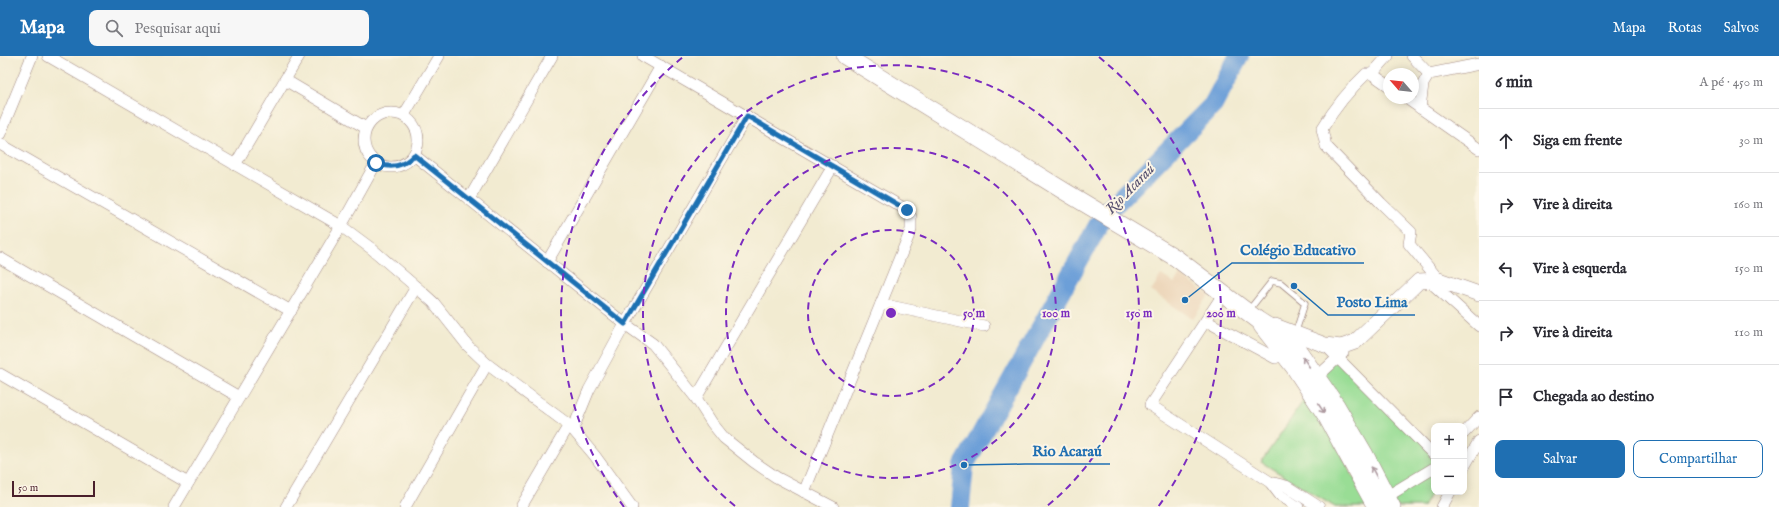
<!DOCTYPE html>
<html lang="pt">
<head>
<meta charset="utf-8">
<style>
	:root { --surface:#fff; --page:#f7f7f7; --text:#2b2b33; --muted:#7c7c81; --line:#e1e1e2; --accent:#1f6fb2 }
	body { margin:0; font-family:"IM FELL English",serif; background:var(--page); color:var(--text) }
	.controls { position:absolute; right:12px; bottom:12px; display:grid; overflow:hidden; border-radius:8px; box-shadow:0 2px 10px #0003 }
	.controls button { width:36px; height:36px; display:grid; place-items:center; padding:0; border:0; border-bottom:1px solid var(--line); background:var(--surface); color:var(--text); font:20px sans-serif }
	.compass { position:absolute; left:1383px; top:12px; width:36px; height:36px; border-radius:50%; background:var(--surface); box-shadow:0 2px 10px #0003; rotate:298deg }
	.scale { position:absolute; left:12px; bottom:10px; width:83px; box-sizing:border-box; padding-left:4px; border:2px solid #4a1f2b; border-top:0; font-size:11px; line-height:14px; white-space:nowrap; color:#4a1f2b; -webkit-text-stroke:3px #fcf5e5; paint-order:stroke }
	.stop { position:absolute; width:12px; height:12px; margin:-9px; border:3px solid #1f6fb2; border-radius:50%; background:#fff }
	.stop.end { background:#1f6fb2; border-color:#fff; box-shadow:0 1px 4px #0008 }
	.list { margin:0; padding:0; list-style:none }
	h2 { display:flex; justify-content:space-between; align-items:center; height:52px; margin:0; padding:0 16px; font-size:17px }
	h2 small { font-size:13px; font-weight:400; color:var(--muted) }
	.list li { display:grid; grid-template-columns:26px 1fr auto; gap:12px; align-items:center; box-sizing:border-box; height:64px; padding:0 16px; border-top:1px solid var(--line) }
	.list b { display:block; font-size:15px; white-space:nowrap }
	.list em { font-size:13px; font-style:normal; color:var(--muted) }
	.actions { display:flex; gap:8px; padding:12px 16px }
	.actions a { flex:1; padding:9px 0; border:1px solid var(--accent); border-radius:8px; text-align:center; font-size:14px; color:var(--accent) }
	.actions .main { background:var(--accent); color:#fff }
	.icon { flex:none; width:22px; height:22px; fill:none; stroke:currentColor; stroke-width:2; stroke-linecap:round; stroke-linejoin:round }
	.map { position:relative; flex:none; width:1479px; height:451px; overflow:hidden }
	header { display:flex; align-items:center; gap:24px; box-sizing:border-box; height:56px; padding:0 20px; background:var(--accent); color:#fff }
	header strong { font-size:19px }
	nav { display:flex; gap:22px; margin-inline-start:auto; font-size:14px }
	.search { width:280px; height:36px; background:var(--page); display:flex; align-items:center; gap:10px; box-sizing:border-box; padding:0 14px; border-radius:8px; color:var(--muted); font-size:15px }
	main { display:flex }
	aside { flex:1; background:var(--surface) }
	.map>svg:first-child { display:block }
	.built { fill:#edd7bb }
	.green { fill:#99dd95; stroke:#727e60 }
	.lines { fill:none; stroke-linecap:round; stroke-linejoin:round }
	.river { stroke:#6c9fd8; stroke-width:20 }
	.lane-casing { stroke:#9e857e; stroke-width:7 }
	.street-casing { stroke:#9e857e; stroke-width:12 }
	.secondary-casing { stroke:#9e857e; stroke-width:16 }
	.primary-casing { stroke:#9e857e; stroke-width:18 }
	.lane { stroke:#fff; stroke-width:5.5 }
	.street { stroke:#fff; stroke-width:11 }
	.secondary { stroke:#fff; stroke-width:15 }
	.primary { stroke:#fff; stroke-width:17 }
	.oneway { stroke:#ae9aa0 }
	.route { stroke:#1f6fb2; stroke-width:5 }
	.ring { fill:none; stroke:#7b2cbf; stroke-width:2; stroke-dasharray:7 5 }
	.labels { text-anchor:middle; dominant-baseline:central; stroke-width:4; stroke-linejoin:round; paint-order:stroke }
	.water-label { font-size:15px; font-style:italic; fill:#585270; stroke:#fcf5e5 }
	.centre { fill:#7b2cbf; stroke:#fcf5e5; stroke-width:2 }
	.ring-label { font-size:12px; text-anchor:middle; font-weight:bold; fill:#7b2cbf; stroke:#fcf5e5; stroke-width:4; stroke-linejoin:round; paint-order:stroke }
	.leader { fill:none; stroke:#1f6fb2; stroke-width:1.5 }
	.callout-dot { fill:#1f6fb2; stroke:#fcf5e5; stroke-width:1.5 }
	.callout-label { font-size:15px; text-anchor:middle; font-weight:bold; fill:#1f6fb2; stroke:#fcf5e5; stroke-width:4; stroke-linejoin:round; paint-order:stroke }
</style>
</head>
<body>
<header>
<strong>Mapa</strong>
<div class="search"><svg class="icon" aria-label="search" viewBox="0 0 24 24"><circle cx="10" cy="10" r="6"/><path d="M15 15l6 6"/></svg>Pesquisar aqui</div>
<nav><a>Mapa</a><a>Rotas</a><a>Salvos</a></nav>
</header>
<main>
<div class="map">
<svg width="1479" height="451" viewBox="0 0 1479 451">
	<rect width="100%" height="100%" fill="#fcf5e5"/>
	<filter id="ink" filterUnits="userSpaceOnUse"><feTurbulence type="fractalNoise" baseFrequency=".025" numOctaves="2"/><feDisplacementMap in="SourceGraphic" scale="8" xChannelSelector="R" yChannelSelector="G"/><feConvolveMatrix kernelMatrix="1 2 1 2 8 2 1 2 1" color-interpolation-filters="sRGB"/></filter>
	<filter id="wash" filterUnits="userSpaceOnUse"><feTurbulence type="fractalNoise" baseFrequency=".012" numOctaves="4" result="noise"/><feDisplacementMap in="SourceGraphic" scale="16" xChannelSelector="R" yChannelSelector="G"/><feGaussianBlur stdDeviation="0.9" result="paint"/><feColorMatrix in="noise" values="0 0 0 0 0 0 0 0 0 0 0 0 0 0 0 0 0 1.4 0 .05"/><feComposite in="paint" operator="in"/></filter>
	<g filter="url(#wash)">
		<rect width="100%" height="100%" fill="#f2ebd1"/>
		<path class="built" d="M1161,219L1174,227L1180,219L1209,239L1193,263L1151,235Z"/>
		<g class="green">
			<path d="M1332,301L1434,392V432L1423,451H1397L1319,312Z"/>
			<path d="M1308,338L1370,451H1335L1261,406Z"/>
		</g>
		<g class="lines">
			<path class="river" d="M960,451L964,409L1104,159L1213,49L1239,0"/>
		</g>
	</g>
	<g filter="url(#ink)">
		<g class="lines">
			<defs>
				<path id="lane" d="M1249,254L1272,225L1281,227L1305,247L1295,278"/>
				<g id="street">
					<path d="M48,0L341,170L372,193L423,237L434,247L468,290L487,308L569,369L595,400L632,451"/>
					<path d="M643,0L907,154L911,161V174L804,436"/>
					<path d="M1412,0L1429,18"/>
					<path d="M1372,18L1388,0"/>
					<path d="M285,24L366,72"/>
					<path d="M1389,30L1372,18H1366C1349,34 1334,53 1322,73L1326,90L1381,147L1411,176L1409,188L1439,224"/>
					<path d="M1406,42L1479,93"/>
					<path d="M1420,52L1423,28L1429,18L1479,8"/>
					<circle cx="391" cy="84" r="27"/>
					<path d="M404,59L439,0"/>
					<path d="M0,78L32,0"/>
					<path d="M0,88L291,255"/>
					<path d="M414,99L625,268L653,288L696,342L712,367L724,382L754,406L776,421L833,451"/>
					<path d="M235,109L299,0"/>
					<path d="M469,143L552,0"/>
					<path d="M0,202L239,341"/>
					<path d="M547,206L661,10"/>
					<path d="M1428,224L1479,270"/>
					<path d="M1224,237L1150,349L1270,426L1286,430L1319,451"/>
					<path d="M881,248L984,270"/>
					<path d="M1206,265L1275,302L1283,298"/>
					<path d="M1325,289L1434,399"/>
					<path d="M0,318L188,427"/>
					<path d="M1317,321L1343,297"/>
					<path d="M696,342L833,110"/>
					<path d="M573,373L589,334L625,268L747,60"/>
					<path d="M1464,377L1479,361"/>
					<path d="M1464,411L1479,385"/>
					<path d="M1270,426L1280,439L1298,451"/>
					<path d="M1381,444L1434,412"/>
					<path d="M174,451L341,170L376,107"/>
					<path d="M286,451L416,231"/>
					<path d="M405,451L487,308"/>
					<path d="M521,451L569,369"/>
					<path d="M1442,451L1450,436"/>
				</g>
				<path id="secondary" d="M1275,270L1325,289L1341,291L1355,286L1419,225L1439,224L1479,238"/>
				<g id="primary">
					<path d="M845,0L1064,135L1176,202L1258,264L1285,281L1298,294L1336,349L1364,397L1392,451"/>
					<path d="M1262,270L1294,311L1325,358L1376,451"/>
				</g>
			</defs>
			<use href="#lane" class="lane-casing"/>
			<use href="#street" class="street-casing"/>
			<use href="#secondary" class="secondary-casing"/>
			<use href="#primary" class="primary-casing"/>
			<use href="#lane" class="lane"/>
			<use href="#street" class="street"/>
			<use href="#secondary" class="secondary"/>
			<use href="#primary" class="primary"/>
		</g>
		<defs><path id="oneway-shaft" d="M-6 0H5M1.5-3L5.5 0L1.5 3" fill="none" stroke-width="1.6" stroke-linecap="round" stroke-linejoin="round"/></defs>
		<g class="oneway">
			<use href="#oneway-shaft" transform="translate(1306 306) rotate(-124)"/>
			<use href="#oneway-shaft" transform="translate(1321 352) rotate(56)"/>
			<use href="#oneway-shaft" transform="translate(1374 416) rotate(-118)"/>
		</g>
	</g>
	<g class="lines" filter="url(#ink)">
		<path class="route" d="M376,107C391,113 403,111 414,99L625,268L747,60L907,154"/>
	</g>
	<g class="ring">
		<circle cx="891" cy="257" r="83"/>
		<circle cx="891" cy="257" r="165"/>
		<path d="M735 450A248 248 0 1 1 1047 450"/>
		<path d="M624 451A330 330 0 0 1 683 1M1099 1A330 330 0 0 1 1158 451"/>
	</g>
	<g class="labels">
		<g class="water-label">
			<text transform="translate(1130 133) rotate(-46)">Rio Acaraú</text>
		</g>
	</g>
	<circle cx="891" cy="257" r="6" class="centre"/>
	<g class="ring-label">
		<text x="974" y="261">50 m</text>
		<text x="1056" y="261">100 m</text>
		<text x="1139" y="261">150 m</text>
		<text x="1221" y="261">200 m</text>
	</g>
	<path class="leader" d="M1185 244L1232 207H1364M1294 230L1328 259H1415M964 409L1025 408H1110"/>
	<g class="callout-dot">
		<circle cx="1185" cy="244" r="4"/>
		<circle cx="1294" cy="230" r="4"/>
		<circle cx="964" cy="409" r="4"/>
	</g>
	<g class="callout-label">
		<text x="1298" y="199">Colégio Educativo</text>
		<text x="1372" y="251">Posto Lima</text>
		<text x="1067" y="400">Rio Acaraú</text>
	</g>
</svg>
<div class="controls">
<button>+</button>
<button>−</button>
</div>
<svg class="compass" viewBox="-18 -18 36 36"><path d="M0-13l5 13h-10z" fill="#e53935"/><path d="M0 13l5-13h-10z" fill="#7c7c81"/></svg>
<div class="scale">50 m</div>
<div class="stop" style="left:376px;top:107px"></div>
<div class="stop end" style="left:907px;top:154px"></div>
</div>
<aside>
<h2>6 min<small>A pé · 450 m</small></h2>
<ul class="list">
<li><svg class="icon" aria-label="ahead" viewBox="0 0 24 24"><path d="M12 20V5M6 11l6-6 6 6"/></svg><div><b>Siga em frente</b></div><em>30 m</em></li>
<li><svg class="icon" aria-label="right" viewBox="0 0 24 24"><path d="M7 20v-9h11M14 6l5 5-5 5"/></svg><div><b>Vire à direita</b></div><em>160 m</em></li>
<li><svg class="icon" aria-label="left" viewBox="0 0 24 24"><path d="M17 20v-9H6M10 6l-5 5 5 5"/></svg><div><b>Vire à esquerda</b></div><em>150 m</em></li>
<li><svg class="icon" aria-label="right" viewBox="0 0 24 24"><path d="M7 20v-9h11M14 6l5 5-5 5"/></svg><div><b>Vire à direita</b></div><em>110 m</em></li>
<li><svg class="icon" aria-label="arrive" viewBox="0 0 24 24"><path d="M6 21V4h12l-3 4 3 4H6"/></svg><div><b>Chegada ao destino</b></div></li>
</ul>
<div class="actions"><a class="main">Salvar</a><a>Compartilhar</a></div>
</aside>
</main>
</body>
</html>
